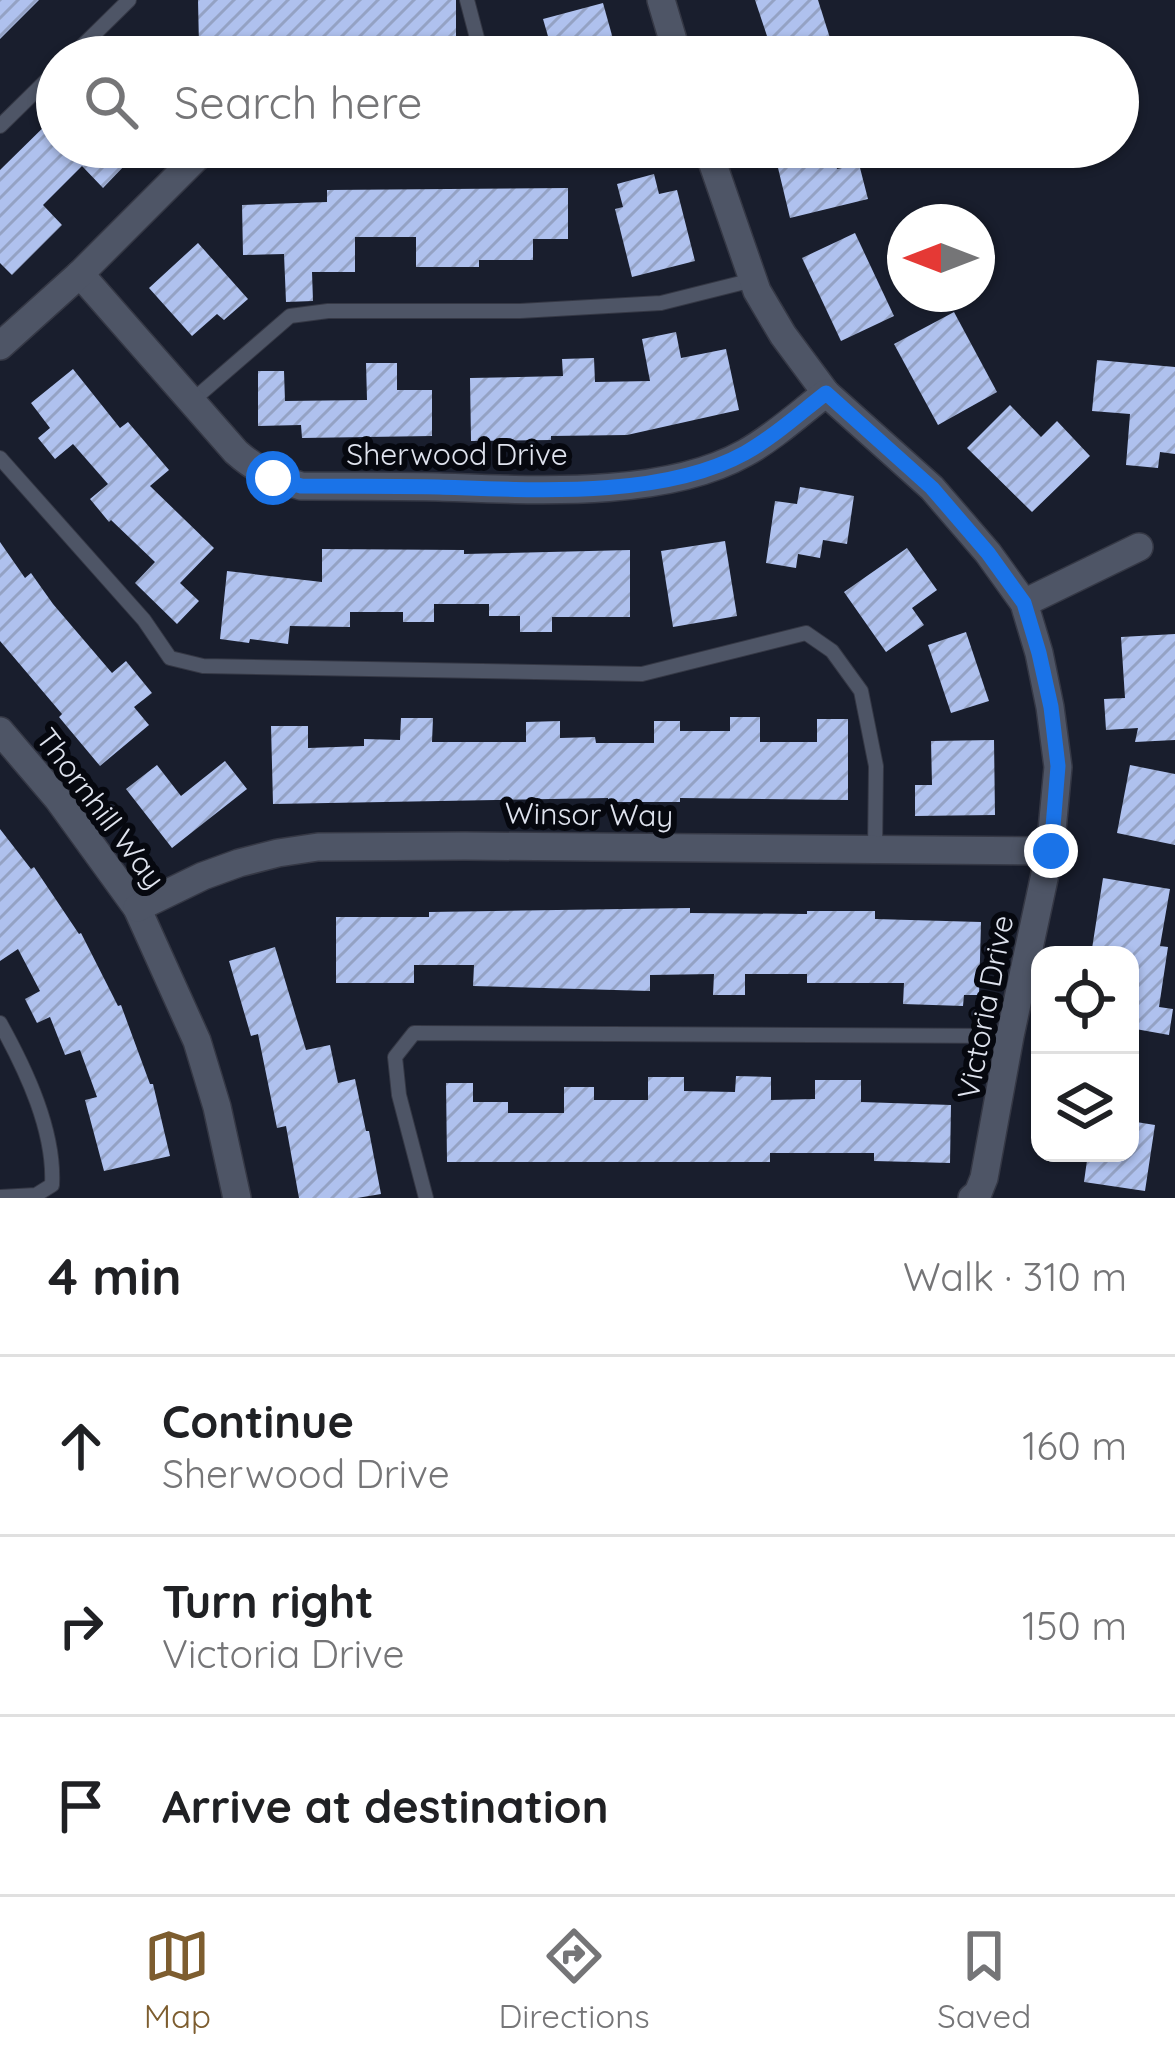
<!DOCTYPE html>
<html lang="en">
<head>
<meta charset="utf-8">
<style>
	:root { --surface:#fff; --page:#f2f2f2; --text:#202124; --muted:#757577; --line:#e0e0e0; --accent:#7d5d2f }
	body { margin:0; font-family:Quicksand,sans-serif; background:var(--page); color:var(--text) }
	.controls { position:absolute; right:36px; bottom:36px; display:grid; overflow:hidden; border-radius:24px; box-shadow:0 3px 9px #0004 }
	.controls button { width:108px; height:108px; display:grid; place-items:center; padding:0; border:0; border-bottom:3px solid var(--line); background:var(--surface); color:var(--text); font:60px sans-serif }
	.compass { position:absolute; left:887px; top:204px; width:108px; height:108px; border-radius:50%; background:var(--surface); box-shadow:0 3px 9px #0004; rotate:270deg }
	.stop { position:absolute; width:36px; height:36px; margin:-27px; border:9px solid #1a73e8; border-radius:50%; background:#fff }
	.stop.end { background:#1a73e8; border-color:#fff; box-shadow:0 3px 12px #0008 }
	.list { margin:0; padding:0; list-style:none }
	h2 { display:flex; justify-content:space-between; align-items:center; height:156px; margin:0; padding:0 48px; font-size:51px }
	h2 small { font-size:39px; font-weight:400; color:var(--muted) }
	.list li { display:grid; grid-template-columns:78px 1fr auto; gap:36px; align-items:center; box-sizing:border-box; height:180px; padding:0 48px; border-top:3px solid var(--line) }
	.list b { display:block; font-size:45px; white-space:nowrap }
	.list p { margin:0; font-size:39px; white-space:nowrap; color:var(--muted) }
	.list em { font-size:39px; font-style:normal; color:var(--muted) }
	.icon { flex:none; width:66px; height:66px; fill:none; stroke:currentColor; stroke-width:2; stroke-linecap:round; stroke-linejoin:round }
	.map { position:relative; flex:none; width:1175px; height:1198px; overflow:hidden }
	.search { position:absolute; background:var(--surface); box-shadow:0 3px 9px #0004; left:36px; right:36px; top:36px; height:132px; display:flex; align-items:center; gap:30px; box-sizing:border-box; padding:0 42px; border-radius:66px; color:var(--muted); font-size:45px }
	.sheet { height:696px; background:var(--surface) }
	nav { display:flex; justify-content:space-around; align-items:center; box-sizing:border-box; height:168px; border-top:3px solid var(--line); background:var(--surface); font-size:33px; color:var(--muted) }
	nav a { display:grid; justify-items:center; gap:6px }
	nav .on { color:var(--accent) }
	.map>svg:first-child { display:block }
	.building { fill:url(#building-hatch) }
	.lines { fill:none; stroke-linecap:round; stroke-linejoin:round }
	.service-casing { stroke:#353845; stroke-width:16 }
	.minor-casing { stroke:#353845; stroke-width:30 }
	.service { stroke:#4e5566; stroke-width:14 }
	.minor { stroke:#4e5566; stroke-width:27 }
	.route { stroke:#1a73e8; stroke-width:15 }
	.labels { text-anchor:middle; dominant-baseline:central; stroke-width:12; stroke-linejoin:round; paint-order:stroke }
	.street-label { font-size:30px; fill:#dfe3ee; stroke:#06080f }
</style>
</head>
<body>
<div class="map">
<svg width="1175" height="1198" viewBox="0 0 1175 1198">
	<defs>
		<pattern id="building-hatch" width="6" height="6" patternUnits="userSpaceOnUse" patternTransform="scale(3)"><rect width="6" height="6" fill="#afc1ee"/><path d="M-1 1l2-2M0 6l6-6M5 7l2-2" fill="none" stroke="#94a2c4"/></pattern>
	</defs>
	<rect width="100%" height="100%" fill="#191e2d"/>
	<g class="building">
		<path d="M0,0H39L0,39Z"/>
		<path d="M198,0H456V57L286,54V44L199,46Z"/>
		<path d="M755,0H818L836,57H774Z"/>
		<path d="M603,3L618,57H554L543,19Z"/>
		<path d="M57,114V147H109L126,164L103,188L82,166L43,205L62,225L12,275L0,263V170Z"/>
		<path d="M773,147H832L837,169L859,164L868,199L790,218Z"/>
		<path d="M654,174L659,194L677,190L695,261L632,277L615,209L623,207L617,184Z"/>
		<path d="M568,188V239H533V260H479V267H416V237H355V272H312L313,301L286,302L284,254L243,255L242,205L327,202V190Z"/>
		<path d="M855,233L894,316L841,341L802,258Z"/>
		<path d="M198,243L248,299L224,320L217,314L192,336L149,288Z"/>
		<path d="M954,312L997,392L938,425L894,344Z"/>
		<path d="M676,332L681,358L726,349L739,410L627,435L551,436V440L471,441L470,378L563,376L562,359L594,358L595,382L650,381L642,339Z"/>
		<path d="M1097,360L1175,367V454L1160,452L1158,468L1126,465L1130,414L1092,411Z"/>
		<path d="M366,363H397V390H432V436L302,438L301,425L258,426V371H284L285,401L367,400Z"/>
		<path d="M73,369L120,428L128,422L169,470L150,486L214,548L180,583L199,601L177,624L135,583L155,562L111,520L109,522L90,499L108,484L73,444L55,459L38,438L50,428L31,403Z"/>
		<path d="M1010,405L1041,437L1057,421L1090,456L1032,512L967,448Z"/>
		<path d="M800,487L854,496L847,544L823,540L820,558L798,554L796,568L766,563L775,501L797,504Z"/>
		<path d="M725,541L737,616L673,627L661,551Z"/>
		<path d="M0,542L25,578L31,573L53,604L112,673L126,661L152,693L134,707L149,725L100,766L59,717L62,714L0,641Z"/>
		<path d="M907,548L937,590L912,608L924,625L886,652L844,592Z"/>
		<path d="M322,549L464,550V554L630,550V617H552V632H520V616H489V604H434V622H403V612H350V627L290,626L288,644L250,639L249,643L220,639L227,571L322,582Z"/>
		<path d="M966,632L989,701L951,713L928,645Z"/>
		<path d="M1175,634V740L1135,742L1138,728L1106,730L1104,699L1125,698L1121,637Z"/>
		<path d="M730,717H760V742H817V719H848V800L680,798V802H608V798L273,804L271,726H308V748L364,746V739L400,740L401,718H433L432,742H526V722L560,721V738L595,737L596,743H654V721H680V731H730Z"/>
		<path d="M994,740L995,815L915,816V785H932L931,741Z"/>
		<path d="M225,761L247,789L172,848L126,789L157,765L181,796Z"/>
		<path d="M1130,765L1175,774V845L1117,833Z"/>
		<path d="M0,829L31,869L34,867L79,934L81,933L118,1006L121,1005L150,1084H153L170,1156L104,1171L85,1100L97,1097L80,1050L65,1055L50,1017L37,1023L25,999L40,991L18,949L0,961Z"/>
		<path d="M1103,878L1170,889L1160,946L1168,947L1159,1007L1173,1009L1169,1035L1130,1028V955H1091Z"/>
		<path d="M690,908V913L807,914V911H875V919L981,922L979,995H964L963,1006L903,1004L904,983H807V974H745V995H713L714,974L650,975V991L473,986L474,965H414V983H336V917H429V912Z"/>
		<path d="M275,947L306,1050L330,1045L338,1083L355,1079L366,1131H369L381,1194L357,1198H299L286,1126L277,1128L258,1034L251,1036L229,961Z"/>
		<path d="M736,1076L771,1077V1100L815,1099V1080H861V1102L951,1105L950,1163L874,1161V1153H770V1162H447L446,1083H473V1102H508V1113H564V1087H594V1100H648V1077H684V1091L735,1092Z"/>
		<path d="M1130,1121L1155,1125L1145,1191L1084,1182L1088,1153H1130Z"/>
	</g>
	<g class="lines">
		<defs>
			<g id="service">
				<path d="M467,0L482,57"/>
				<path d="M71,57L129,0"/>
				<path d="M0,126L57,70"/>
				<path d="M193,400L290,316L328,311H520L661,303L753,280"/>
				<path d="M0,458L144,620L170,658L203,666L642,674L806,633L832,651L861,691L876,766L875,851"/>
				<path d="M0,1023C26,1070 55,1131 52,1185L36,1195L0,1197"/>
				<path d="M426,1198L399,1095L395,1057L414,1033L1010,1036"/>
			</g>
			<g id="minor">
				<path d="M661,0L678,57"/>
				<path d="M707,147L757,291L783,335L826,393L932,488L988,553L1024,603L1039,653L1050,707L1058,767L1050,851L1010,1036L984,1178L978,1193L972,1198"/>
				<path d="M80,274L236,452C256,470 275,478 301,486C347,486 393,486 439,487C531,490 663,499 745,453C774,437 800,413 826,393"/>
				<path d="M0,346L80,274L197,157L212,147"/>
				<path d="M1024,603L1139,547"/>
				<path d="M0,731L58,799L137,908L197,1041L217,1107L237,1198"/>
				<path d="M137,908L203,876L239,863L278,853L318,847L465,846L1050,851"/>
			</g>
		</defs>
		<use href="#service" class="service-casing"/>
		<use href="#minor" class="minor-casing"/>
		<use href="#service" class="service"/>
		<use href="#minor" class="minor"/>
	</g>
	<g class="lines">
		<path class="route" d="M273,478L301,486C347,486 393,486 439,487C531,490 662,499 745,453C774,437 800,413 826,393L932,488L988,553L1024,603L1039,653L1051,707L1058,766L1051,851"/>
	</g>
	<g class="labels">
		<g class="street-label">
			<text x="457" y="454">Sherwood Drive</text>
			<text transform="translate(101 808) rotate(53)">Thornhill Way</text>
			<text transform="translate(589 814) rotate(1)">Winsor Way</text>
			<text transform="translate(985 1007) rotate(-79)">Victoria Drive</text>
		</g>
	</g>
</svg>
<div class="controls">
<button><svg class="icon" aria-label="locate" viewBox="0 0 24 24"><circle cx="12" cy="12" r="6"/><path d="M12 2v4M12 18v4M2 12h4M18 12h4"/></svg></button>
<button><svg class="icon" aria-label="layers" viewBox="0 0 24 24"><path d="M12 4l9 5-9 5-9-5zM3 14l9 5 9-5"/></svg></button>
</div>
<svg class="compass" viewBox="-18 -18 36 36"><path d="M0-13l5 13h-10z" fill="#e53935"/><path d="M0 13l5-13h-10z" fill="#757577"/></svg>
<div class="stop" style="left:273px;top:478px"></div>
<div class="stop end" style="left:1051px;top:851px"></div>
<div class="search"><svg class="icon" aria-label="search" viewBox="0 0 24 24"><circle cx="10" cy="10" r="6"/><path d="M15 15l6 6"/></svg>Search here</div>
</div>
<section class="sheet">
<h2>4 min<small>Walk · 310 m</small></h2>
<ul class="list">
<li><svg class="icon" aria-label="ahead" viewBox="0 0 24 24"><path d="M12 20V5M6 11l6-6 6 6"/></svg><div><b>Continue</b><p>Sherwood Drive</p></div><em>160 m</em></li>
<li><svg class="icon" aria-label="right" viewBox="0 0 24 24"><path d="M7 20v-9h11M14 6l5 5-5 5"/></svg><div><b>Turn right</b><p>Victoria Drive</p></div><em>150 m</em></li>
<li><svg class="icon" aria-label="arrive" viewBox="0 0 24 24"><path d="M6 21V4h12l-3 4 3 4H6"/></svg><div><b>Arrive at destination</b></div></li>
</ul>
</section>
<nav>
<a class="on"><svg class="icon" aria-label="map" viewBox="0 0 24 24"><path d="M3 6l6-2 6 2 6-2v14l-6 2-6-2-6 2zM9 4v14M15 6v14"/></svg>Map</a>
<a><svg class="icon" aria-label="directions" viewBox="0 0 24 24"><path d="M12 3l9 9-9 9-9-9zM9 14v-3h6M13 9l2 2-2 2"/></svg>Directions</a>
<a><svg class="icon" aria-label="saved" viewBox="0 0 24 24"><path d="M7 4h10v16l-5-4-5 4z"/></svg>Saved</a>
</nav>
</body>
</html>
